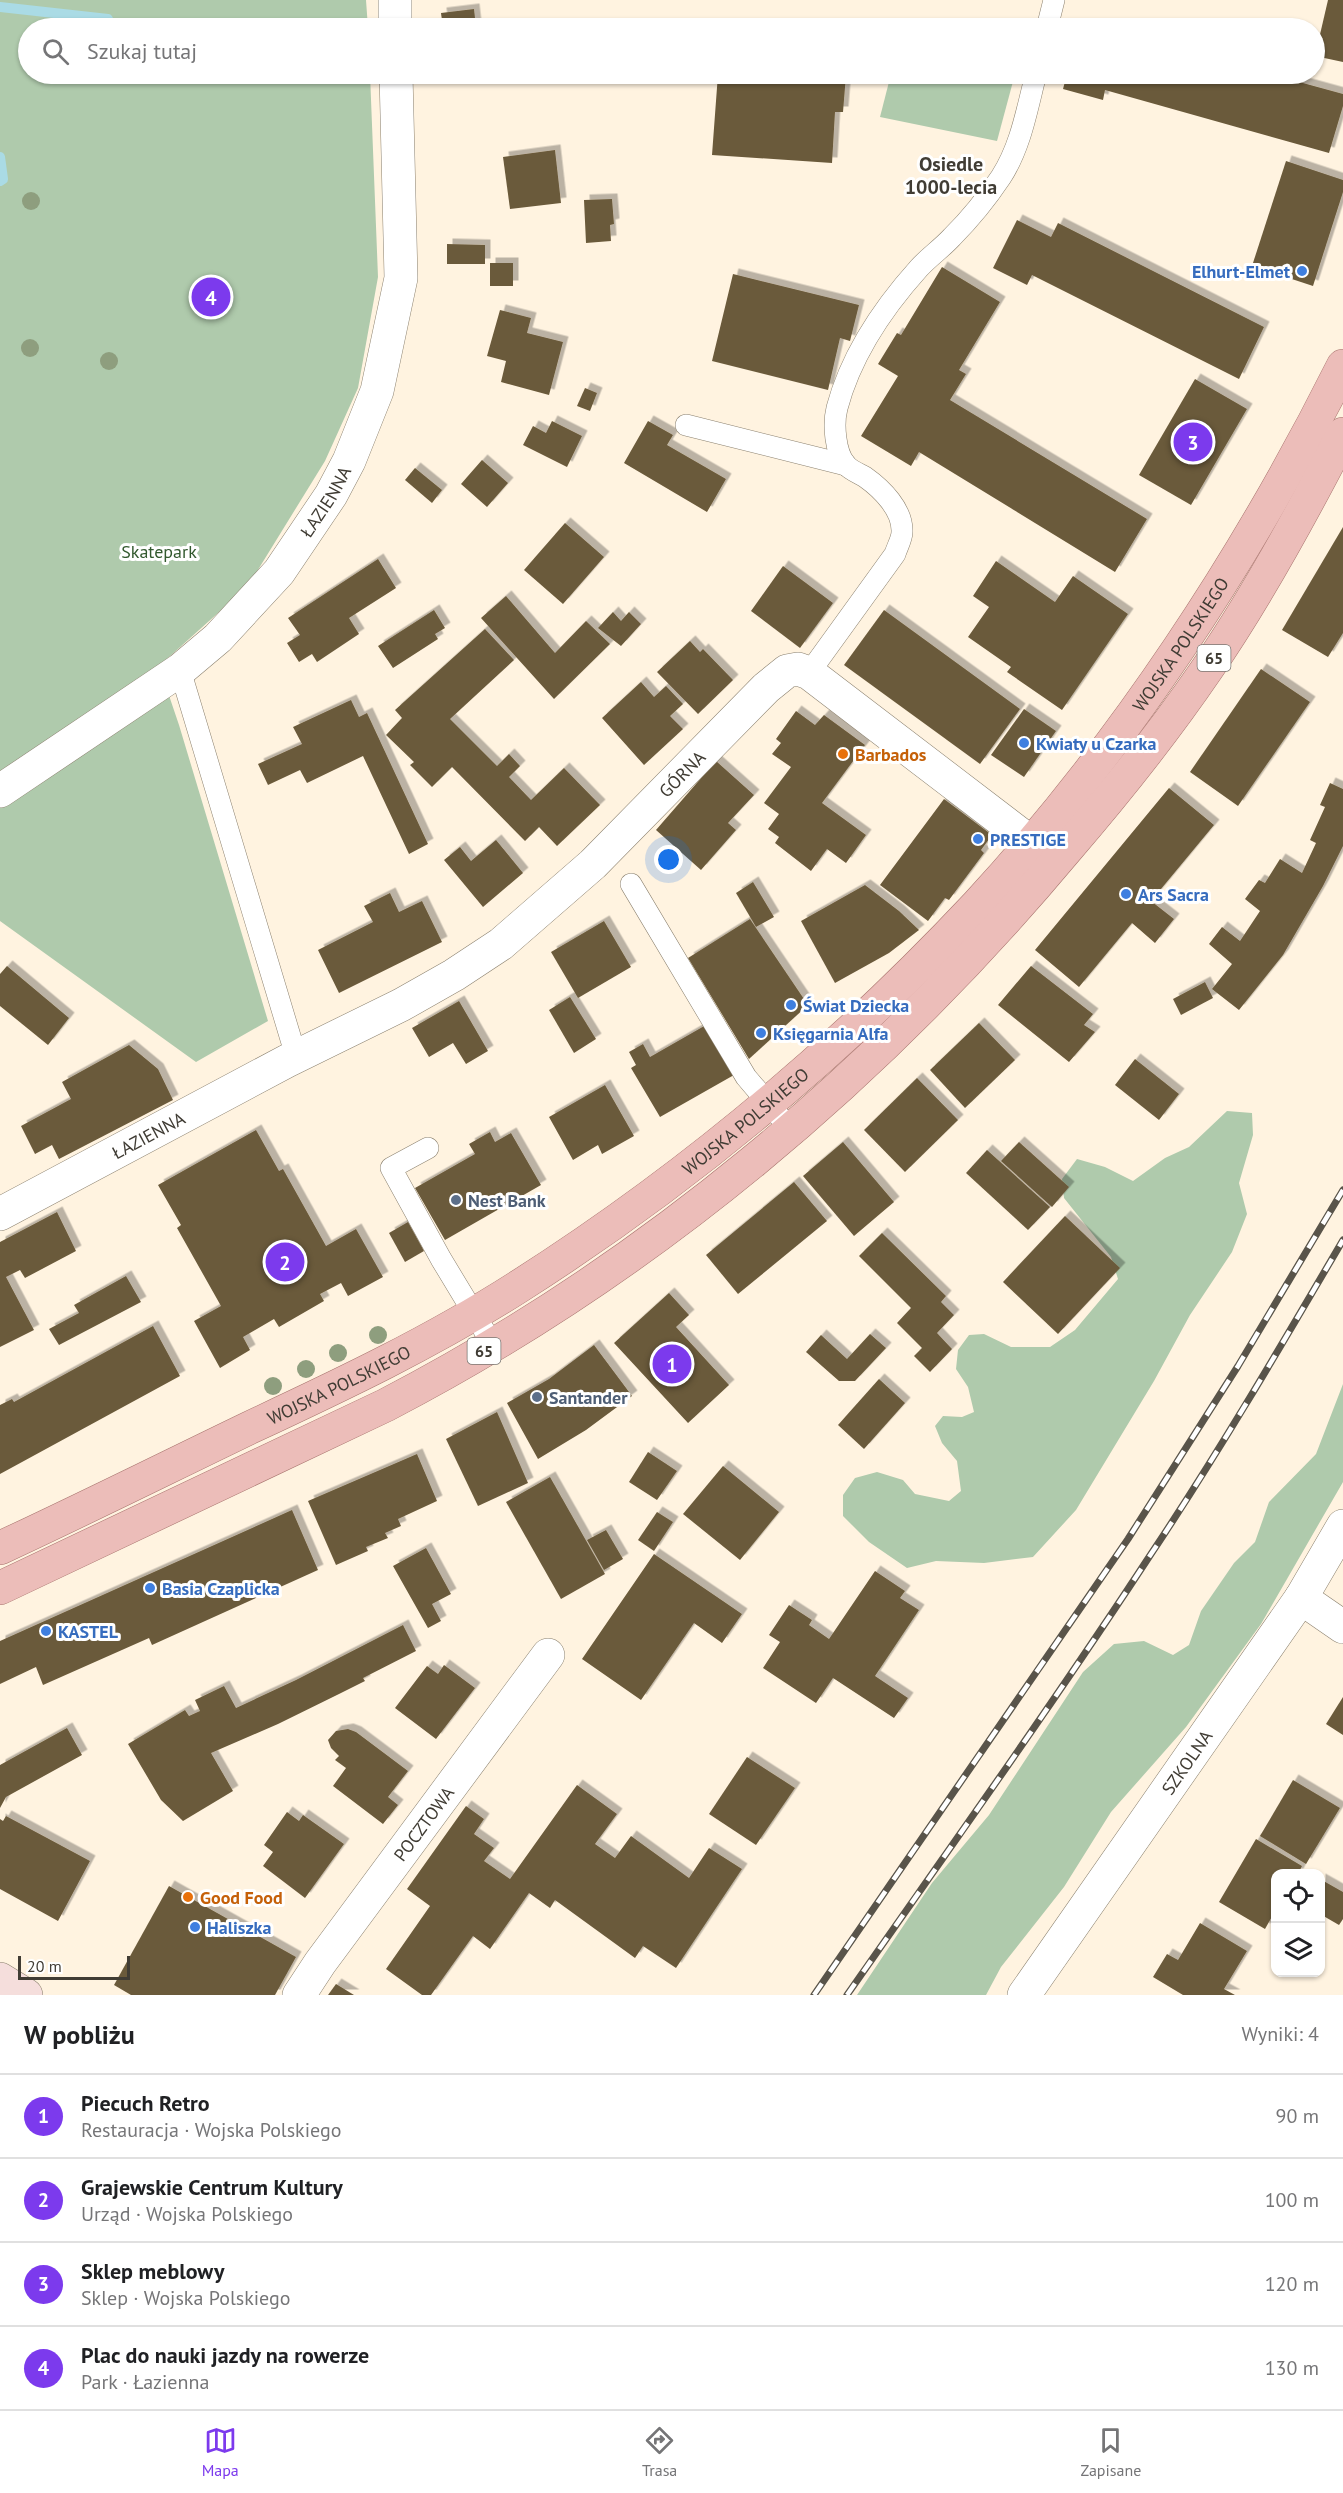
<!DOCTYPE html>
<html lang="pl">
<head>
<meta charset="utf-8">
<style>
	:root { --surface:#fff; --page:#f2f2f2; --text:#202124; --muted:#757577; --line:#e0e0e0; --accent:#7c3aed }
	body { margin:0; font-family:"PT Sans",sans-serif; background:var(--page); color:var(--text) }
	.controls { position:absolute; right:18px; bottom:18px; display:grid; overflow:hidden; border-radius:12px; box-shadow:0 2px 4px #0004 }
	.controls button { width:54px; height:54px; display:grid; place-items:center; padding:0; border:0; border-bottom:2px solid var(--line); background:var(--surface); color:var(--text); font:30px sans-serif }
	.scale { position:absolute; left:18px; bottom:15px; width:112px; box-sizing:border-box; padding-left:6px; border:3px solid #403c34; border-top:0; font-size:16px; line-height:21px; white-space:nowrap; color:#403c34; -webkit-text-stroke:4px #fff; paint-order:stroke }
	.you { position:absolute; left:669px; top:860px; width:21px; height:21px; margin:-15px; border:4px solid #fff; border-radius:50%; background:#1a73e8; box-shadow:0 0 0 9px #1a73e833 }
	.badge { display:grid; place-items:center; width:39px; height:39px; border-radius:50%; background:var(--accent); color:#fff; font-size:20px; font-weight:700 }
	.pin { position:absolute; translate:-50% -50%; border:3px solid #fff; box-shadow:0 2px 6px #0006 }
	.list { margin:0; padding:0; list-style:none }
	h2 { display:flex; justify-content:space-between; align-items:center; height:78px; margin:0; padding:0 24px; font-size:26px }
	h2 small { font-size:20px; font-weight:400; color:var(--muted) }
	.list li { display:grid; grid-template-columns:39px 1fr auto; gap:18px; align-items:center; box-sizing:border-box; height:84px; padding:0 24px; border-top:2px solid var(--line) }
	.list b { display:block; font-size:22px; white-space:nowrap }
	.list p { margin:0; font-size:20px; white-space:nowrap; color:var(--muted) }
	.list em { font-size:20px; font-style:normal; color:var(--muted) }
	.icon { flex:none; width:33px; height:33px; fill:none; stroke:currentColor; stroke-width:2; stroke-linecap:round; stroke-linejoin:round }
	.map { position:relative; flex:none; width:1343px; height:1995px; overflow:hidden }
	.search { position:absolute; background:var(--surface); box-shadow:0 2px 4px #0004; left:18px; right:18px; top:18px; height:66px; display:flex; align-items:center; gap:15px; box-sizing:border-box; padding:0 21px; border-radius:33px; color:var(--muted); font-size:22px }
	.sheet { height:414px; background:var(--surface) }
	nav { display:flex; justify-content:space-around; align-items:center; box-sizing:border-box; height:84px; border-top:2px solid var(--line); background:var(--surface); font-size:16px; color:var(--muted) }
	nav a { display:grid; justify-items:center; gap:3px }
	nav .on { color:var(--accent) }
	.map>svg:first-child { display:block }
	.green { fill:#afcaac }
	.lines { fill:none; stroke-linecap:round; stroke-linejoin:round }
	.stream { stroke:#aadbe5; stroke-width:10 }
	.building { fill:#6b5a3a; filter:url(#shadow) }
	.service-casing { stroke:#8b816f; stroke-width:22 }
	.minor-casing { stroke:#8b816f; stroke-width:34 }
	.secondary-casing { stroke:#8b816f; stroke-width:34 }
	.primary-casing { stroke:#a7736d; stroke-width:34 }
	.service { stroke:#fff; stroke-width:21 }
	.minor { stroke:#fff; stroke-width:33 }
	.secondary { stroke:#f5dedc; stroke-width:33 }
	.primary { stroke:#ecbdb9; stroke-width:33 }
	.rail-casing { stroke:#59544a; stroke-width:7 }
	.rail { stroke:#fff; stroke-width:4.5; stroke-dasharray:14; stroke-linecap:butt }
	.tree { fill:#8e9e7e }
	.shop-dot { fill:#3f7fe0; stroke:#fff; stroke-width:2 }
	.food-dot { fill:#e8710a; stroke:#fff; stroke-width:2 }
	.service-dot { fill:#5c6f8a; stroke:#fff; stroke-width:2 }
	.labels { text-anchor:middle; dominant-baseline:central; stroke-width:6; stroke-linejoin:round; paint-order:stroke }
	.shield { fill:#fff; stroke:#797671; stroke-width:1.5 }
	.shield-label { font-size:16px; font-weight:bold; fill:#403c34 }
	.shop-label { font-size:18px; font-weight:bold; fill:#366cbe; stroke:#fff; text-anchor:start }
	.street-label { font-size:18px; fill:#403c34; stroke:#fff }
	.park-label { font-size:18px; fill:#32592e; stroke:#fff }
	.food-label { font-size:18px; font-weight:bold; fill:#c56008; stroke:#fff; text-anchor:start }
	.service-label { font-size:18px; font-weight:bold; fill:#4e5e75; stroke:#fff; text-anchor:start }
	.neighbourhood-label { font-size:20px; font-weight:bold; fill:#403c34; stroke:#fff }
</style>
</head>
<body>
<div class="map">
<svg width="1343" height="1995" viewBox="0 0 1343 1995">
	<defs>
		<filter id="shadow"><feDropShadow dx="5.5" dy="-5.5" stdDeviation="0" flood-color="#0004"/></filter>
	</defs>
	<rect width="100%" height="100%" fill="#fff3e0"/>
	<g class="green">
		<path d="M0,0H366L368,28H28V74H370L378,277L358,388L325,461L248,586L159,666L179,725L268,1021L196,1062L0,921Z"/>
		<path d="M891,74H1015L997,141L880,117Z"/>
		<path d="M1227,1111L1252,1113L1253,1135L1239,1183L1247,1214L1232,1252L1190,1315L1154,1381L1076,1510L1033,1557L984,1563L936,1561L907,1568L869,1542L843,1516V1495L855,1478L877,1472L903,1480L915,1494L949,1501L961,1491L957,1461L942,1443L935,1426L943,1416L962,1417L974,1412L968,1387L956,1369L958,1350L969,1335L984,1334L1011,1347H1050L1075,1330L1118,1279L1111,1257L1064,1198L1062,1179L1077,1159L1105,1167L1133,1181L1165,1158L1189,1147Z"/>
		<path d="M1343,1384V1482L1261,1624L1186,1727L1111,1812L1064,1887L1001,1967L986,1995H857L932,1883L989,1815L1083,1672L1114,1644L1144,1641L1173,1655L1189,1645L1201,1611L1234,1563L1255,1542L1269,1502L1316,1454Z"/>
	</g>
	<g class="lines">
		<g class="stream">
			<path d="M0,7L108,19"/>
			<path d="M0,157L3,179L0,181"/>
		</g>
	</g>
	<g class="building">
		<path d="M1328,0H1343V62L1315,56Z"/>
		<path d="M474,9L476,27L443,28L441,13Z"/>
		<path d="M433,74H468L469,76L435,83Z"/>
		<path d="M718,74L846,75L843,112H835L832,163L712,155Z"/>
		<path d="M1067,74H1270L1343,94V106L1329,153L1105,90L1103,100L1063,89Z"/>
		<path d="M555,150L561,203L510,209L503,157Z"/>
		<path d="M1286,161L1343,180V192L1313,286L1252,266Z"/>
		<path d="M612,199L614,224L610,225L611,241L586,243L584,200Z"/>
		<path d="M1017,220L1051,237L1058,223L1264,327L1239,379L1032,275L1027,285L993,268Z"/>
		<path d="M447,244L485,245V264H447Z"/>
		<rect x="490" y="263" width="23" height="23"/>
		<path d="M942,267L1000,302L959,370L966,374L950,400L1147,519L1115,572L919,452L911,466L861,436L898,376L878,364L897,333L901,335Z"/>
		<path d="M733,274L859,305L850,341L840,338L828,390L712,361Z"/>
		<path d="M500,310L531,318L527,333L563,342L549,395L501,382L506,361L487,356Z"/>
		<path d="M1195,379L1247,409L1191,505L1139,475Z"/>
		<path d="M585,388L597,393L590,411L577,406Z"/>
		<path d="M552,421L582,436L567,467L523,445L533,426L546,433Z"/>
		<path d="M648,421L673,435L667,445L726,479L707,512L624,463Z"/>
		<path d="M482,460L508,483L487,507L461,484Z"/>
		<path d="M415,468L442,490L432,503L405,480Z"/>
		<path d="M565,523L604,557L563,604L524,570Z"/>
		<path d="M1343,527V633L1328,657L1282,630Z"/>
		<path d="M378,559L396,588L349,618L359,634L317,662L312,654L299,662L287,643L300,635L288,618Z"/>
		<path d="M996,561L1055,602L1073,576L1128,614L1062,710L1007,672L1011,667L968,637L989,607L973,596Z"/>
		<path d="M783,566L833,603L800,648L751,611Z"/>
		<path d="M506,596L555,653L586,621L610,644L554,699L481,618Z"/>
		<path d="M434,610L445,628L435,634L438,639L393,668L378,646Z"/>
		<path d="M884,610L1020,709L980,764L844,665Z"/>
		<path d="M613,612L621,621L629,612L641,624L621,646L598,628Z"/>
		<path d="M485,629L514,660L450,719L497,766L509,754L520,766L509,777L531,800L564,768L600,805L557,846L539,827L525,841L452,767L432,787L410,765L414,762L386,735L402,718L395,710Z"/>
		<path d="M690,641L700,652L703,649L733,680L698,714L657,672Z"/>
		<path d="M1261,669L1310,702L1238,806L1190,772Z"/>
		<path d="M641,682L654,697L666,686L683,704L670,716L683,729L644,765L602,718Z"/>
		<path d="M351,700L359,717L367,713L428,844L409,854L363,756L307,783L300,770L268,785L258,764L302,744L293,727Z"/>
		<path d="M1024,709L1056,731L1024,777L991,755Z"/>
		<path d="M796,711L815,725L824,715L865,745L822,803L866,835L846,863L827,849L811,871L775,843L779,837L768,829L779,814L764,803L791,767L772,754L781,743L776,739Z"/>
		<path d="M716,761L754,795L728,823L736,830L701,870L656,830Z"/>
		<path d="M1330,783L1343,789V846L1323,886L1283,955L1239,1010L1212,989L1232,964L1209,944L1222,927L1240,941L1260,911L1245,899L1259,880L1265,883L1280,859L1302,873L1316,843L1310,840L1325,807L1320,805Z"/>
		<path d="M1169,788L1214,825L1151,901L1174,919L1155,943L1132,923L1079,987L1035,950Z"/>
		<path d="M944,799L992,835L981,850L984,853L949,900L945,898L928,921L880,885Z"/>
		<path d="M496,840L523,873L483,907L444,860L460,847L471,861Z"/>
		<path d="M753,882L774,917L756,927L736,893Z"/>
		<path d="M865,885L899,911L919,930L889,953L835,983L801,921Z"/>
		<path d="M390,893L399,912L422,901L442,942L339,993L318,950L373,922L364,906Z"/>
		<path d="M750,919L808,1005L749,1059L688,958Z"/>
		<path d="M604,921L631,967L578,998L551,952Z"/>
		<path d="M7,966L69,1018L48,1045L0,1006V974Z"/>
		<path d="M1031,966L1093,1014L1084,1025L1095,1032L1069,1062L998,1005Z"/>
		<path d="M1205,982L1213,998L1181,1015L1173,999Z"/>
		<path d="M570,997L596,1039L574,1053L549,1010Z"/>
		<path d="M459,1001L488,1051L466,1064L453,1043L429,1057L412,1028Z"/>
		<path d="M979,1023L1015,1060L965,1108L930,1070Z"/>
		<path d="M706,1025L734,1075L660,1117L631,1068L636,1065L629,1052L643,1044L650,1057Z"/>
		<path d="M129,1045L158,1069L173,1100L59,1159L52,1145L35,1154L21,1126L71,1099L62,1082Z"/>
		<path d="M1135,1059L1179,1094L1159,1120L1115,1085Z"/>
		<path d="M917,1078L958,1120L905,1172L864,1130Z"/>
		<path d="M605,1085L634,1136L602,1154L598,1145L573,1160L549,1117Z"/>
		<path d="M256,1130L279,1171L283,1169L326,1246L356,1229L383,1277L348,1296L341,1283L320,1294L324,1301L279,1327L274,1319L243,1337L250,1350L220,1368L194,1321L221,1306L177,1228L181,1225L158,1185Z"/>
		<path d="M490,1132L495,1142L511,1133L541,1185L445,1240L415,1188L475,1154L469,1144Z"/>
		<path d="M843,1142L894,1202L854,1236L803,1176Z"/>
		<path d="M1019,1142L1069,1187L1052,1207L1001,1161Z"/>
		<path d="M987,1150L1050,1207L1028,1230L966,1173Z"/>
		<path d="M794,1182L827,1221L738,1294L706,1255Z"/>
		<path d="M57,1212L76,1251L25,1278L20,1270L6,1277L34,1330L0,1347V1242Z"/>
		<path d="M1065,1216L1120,1268L1058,1334L1003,1282Z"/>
		<path d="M408,1222L424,1251L405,1262L389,1233Z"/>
		<path d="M882,1233L946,1296L941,1302L954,1315L937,1333L952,1349L930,1372L914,1356L922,1348L897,1323L911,1308L859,1256Z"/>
		<path d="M126,1276L141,1302L59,1345L49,1329L79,1313L74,1305Z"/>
		<path d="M669,1293L689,1315L676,1327L729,1385L688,1423L614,1343Z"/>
		<path d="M153,1326L180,1376L0,1474V1405L12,1399L14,1402Z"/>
		<path d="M870,1334L886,1348L855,1381H839L806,1352L821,1335L847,1359Z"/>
		<path d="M594,1345L632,1396L586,1430L538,1459L507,1403L549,1379Z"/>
		<path d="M879,1379L905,1403L864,1449L838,1425Z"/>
		<path d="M497,1412L528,1483L478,1506L446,1439Z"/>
		<path d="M648,1452L677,1471L657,1500L629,1482Z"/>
		<path d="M417,1454L437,1501L398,1519L401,1526L385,1533L388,1538L366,1547L368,1551L336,1565L308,1501Z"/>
		<path d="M723,1466L779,1512L740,1560L683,1514Z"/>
		<path d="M550,1477L605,1574L561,1599L506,1502Z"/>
		<path d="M292,1510L318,1570L152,1645L149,1638L43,1685L36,1667L0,1684V1641Z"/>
		<path d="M657,1512L673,1522L654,1551L638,1540Z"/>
		<path d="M606,1530L623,1559L604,1570L587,1540Z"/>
		<path d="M426,1548L451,1594L432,1604L441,1621L428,1628L393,1566Z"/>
		<path d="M654,1554L742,1614L722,1643L694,1623L641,1700L582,1659Z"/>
		<path d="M875,1571L905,1591L900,1598L919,1610L875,1676L908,1698L894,1718L833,1678L816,1703L763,1668L780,1642L769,1635L789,1605L812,1620L809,1625L829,1639Z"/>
		<path d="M403,1625L416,1651L363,1678L365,1681L339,1694L278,1724L211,1753L233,1791L183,1821L161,1800L128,1744L185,1710L189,1716L200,1711L195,1700L224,1686L236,1708L296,1680Z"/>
		<path d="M444,1665L475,1688L436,1739L395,1708L427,1666L438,1674Z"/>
		<path d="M1343,1697V1735L1326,1724Z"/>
		<path d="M67,1728L82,1755L6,1797L0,1808V1765Z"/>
		<path d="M348,1729L356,1732L408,1771L388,1797L398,1805L383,1824L333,1786L346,1768L335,1760L339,1756L331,1748L328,1740L336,1731Z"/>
		<path d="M747,1757L795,1788L756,1845L709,1814Z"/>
		<path d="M1293,1780L1340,1808L1306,1864L1260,1836Z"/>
		<path d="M577,1785L617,1814L595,1844L615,1858L631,1836L689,1878L709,1848L742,1869L676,1968L643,1946L635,1958L555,1900L550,1908L529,1893L490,1949L473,1936L431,1995H422L386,1969L430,1906L407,1889L466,1806L484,1819L474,1834L494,1848L484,1861L510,1879Z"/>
		<path d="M287,1812L299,1821L303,1815L344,1844L305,1898L263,1866L273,1852L264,1845Z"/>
		<path d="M6,1816L90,1861L58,1921L0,1889V1819L3,1821Z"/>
		<path d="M1256,1839L1302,1866L1298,1874H1275V1911L1265,1929L1219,1902Z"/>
		<path d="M1320,1879L1343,1892V1919L1339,1925L1320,1914Z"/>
		<path d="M169,1886L296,1957L275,1995H131L114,1985Z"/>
		<path d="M1200,1923L1247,1951L1224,1989L1235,1995H1183L1153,1977L1167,1954L1178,1960Z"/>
		<path d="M336,1984L354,1995H328Z"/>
	</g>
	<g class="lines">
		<defs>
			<g id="service">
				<path d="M1047,28L1054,0"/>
				<path d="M686,425L846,465"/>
				<path d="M180,670L296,1056"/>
				<path d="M809,673L895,554C897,547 902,539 902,532C903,510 882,489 865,477C860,474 850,470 846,465C835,453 833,424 837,408C851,355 883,308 919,268C929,257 942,248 952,237C970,219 987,198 1001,177C1021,146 1027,109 1036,74"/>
				<path d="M631,884L746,1077L791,1130"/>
				<path d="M428,1148L391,1168L441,1259L493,1345"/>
			</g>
			<g id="minor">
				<path d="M395,0V28"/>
				<path id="s1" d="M0,791L180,670L218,638L279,572L331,495L349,461L377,391L401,278L396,74"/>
				<path id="s2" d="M0,1214L287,1061L401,1005L454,975L501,944L593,864L766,688L787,671L798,669L809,673L1055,861"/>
				<path d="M1301,1598L1343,1627"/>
				<path id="s3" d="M299,1995L320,1963L548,1655"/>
				<path id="s4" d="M1024,1995L1301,1598L1343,1526"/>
			</g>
			<path id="secondary" d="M0,1979L26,1995"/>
			<g id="primary">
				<path id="s5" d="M0,1548C84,1509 166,1468 249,1428C341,1385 432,1342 518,1287C686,1180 841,1050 977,905C1123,747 1247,558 1343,366"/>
				<path d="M0,1588L386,1405C648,1269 877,1076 1066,850C1116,792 1164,732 1207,669C1258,595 1302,514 1343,434"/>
			</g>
		</defs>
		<use href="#service" class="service-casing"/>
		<use href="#minor" class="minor-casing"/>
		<use href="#secondary" class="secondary-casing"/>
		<use href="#primary" class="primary-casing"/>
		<use href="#service" class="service"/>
		<use href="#minor" class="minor"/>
		<use href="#secondary" class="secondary"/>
		<use href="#primary" class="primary"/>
		<defs>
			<g id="rail">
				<path d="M814,1995L1128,1539L1238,1366L1343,1190"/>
				<path d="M847,1995C949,1849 1053,1704 1151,1554C1219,1452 1281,1346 1343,1240"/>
			</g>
		</defs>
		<use href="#rail" class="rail-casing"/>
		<use href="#rail" class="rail"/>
	</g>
	<g class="tree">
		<circle cx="31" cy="201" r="9"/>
		<circle cx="30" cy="348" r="9"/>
		<circle cx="109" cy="361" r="9"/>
		<circle cx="378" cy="1335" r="9"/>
		<circle cx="338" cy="1353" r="9"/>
		<circle cx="306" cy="1369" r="9"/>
		<circle cx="273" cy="1386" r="9"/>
	</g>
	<g class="shop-dot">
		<circle cx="1302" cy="271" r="6"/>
		<circle cx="1024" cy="743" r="6"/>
		<circle cx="978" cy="839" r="6"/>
		<circle cx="1126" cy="894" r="6"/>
		<circle cx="791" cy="1005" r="6"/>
		<circle cx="761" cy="1033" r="6"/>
		<circle cx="150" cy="1588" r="6"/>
		<circle cx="46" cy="1631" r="6"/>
		<circle cx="195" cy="1927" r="6"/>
	</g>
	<g class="food-dot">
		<circle cx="843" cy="754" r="6"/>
		<circle cx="188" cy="1897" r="6"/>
	</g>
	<g class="service-dot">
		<circle cx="456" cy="1200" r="6"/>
		<circle cx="537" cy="1397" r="6"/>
	</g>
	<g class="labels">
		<g class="shield">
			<rect x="1197.5" y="645" width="33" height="26" rx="4.5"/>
			<rect x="467.5" y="1338" width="33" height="26" rx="4.5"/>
		</g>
		<g class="shield-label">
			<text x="1214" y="658">65</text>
			<text x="484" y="1351">65</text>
		</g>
		<g class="shop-label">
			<text x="1290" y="271" text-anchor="end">Elhurt-Elmet</text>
			<text x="1036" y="743">Kwiaty u Czarka</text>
			<text x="990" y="839">PRESTIGE</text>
			<text x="1138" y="894">Ars Sacra</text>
			<text x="803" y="1005">Świat Dziecka</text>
			<text x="773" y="1033">Księgarnia Alfa</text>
			<text x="162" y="1588">Basia Czaplicka</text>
			<text x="58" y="1631">KASTEL</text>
			<text x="207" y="1927">Haliszka</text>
		</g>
		<g class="street-label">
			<text stroke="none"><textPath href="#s1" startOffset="441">ŁAZIENNA</textPath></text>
			<text stroke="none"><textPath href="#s5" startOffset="1510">WOJSKA POLSKIEGO</textPath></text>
			<text stroke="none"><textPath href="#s2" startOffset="818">GÓRNA</textPath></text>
			<text stroke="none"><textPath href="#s5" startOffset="862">WOJSKA POLSKIEGO</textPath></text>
			<text stroke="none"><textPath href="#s2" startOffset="168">ŁAZIENNA</textPath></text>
			<text stroke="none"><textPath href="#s5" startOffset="376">WOJSKA POLSKIEGO</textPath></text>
			<text stroke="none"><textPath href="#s4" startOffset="284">SZKOLNA</textPath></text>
			<text stroke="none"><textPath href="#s3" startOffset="212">POCZTOWA</textPath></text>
		</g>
		<g class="park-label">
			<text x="159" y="551">Skatepark</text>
		</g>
		<g class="food-label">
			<text x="855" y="754">Barbados</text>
			<text x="200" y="1897">Good Food</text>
		</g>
		<g class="service-label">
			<text x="468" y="1200">Nest Bank</text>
			<text x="549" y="1397">Santander</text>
		</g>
		<g class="neighbourhood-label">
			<text x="951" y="164">Osiedle<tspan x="951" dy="23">1000-lecia</tspan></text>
		</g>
	</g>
</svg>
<div class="controls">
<button><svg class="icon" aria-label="locate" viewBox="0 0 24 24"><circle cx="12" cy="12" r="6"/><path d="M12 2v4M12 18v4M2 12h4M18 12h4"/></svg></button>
<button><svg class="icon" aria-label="layers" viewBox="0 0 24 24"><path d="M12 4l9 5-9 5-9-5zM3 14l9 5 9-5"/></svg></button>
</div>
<div class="scale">20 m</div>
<div class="you"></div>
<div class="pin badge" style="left:672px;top:1364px">1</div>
<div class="pin badge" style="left:285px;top:1262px">2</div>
<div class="pin badge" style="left:1193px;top:442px">3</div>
<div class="pin badge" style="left:211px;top:297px">4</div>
<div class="search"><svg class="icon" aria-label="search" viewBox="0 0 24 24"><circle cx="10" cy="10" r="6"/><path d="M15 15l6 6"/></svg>Szukaj tutaj</div>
</div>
<section class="sheet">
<h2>W pobliżu<small>Wyniki: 4</small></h2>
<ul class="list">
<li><span class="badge">1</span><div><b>Piecuch Retro</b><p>Restauracja · Wojska Polskiego</p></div><em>90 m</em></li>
<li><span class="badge">2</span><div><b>Grajewskie Centrum Kultury</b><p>Urząd · Wojska Polskiego</p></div><em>100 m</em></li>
<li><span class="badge">3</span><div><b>Sklep meblowy</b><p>Sklep · Wojska Polskiego</p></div><em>120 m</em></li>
<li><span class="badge">4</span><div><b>Plac do nauki jazdy na rowerze</b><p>Park · Łazienna</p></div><em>130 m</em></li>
</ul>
</section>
<nav>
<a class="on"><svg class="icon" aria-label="map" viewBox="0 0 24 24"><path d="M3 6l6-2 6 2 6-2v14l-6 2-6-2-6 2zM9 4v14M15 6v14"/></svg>Mapa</a>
<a><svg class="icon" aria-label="directions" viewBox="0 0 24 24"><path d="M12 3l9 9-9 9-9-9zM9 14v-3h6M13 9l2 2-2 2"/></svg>Trasa</a>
<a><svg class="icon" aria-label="saved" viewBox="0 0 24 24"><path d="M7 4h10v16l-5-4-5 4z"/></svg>Zapisane</a>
</nav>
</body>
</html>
